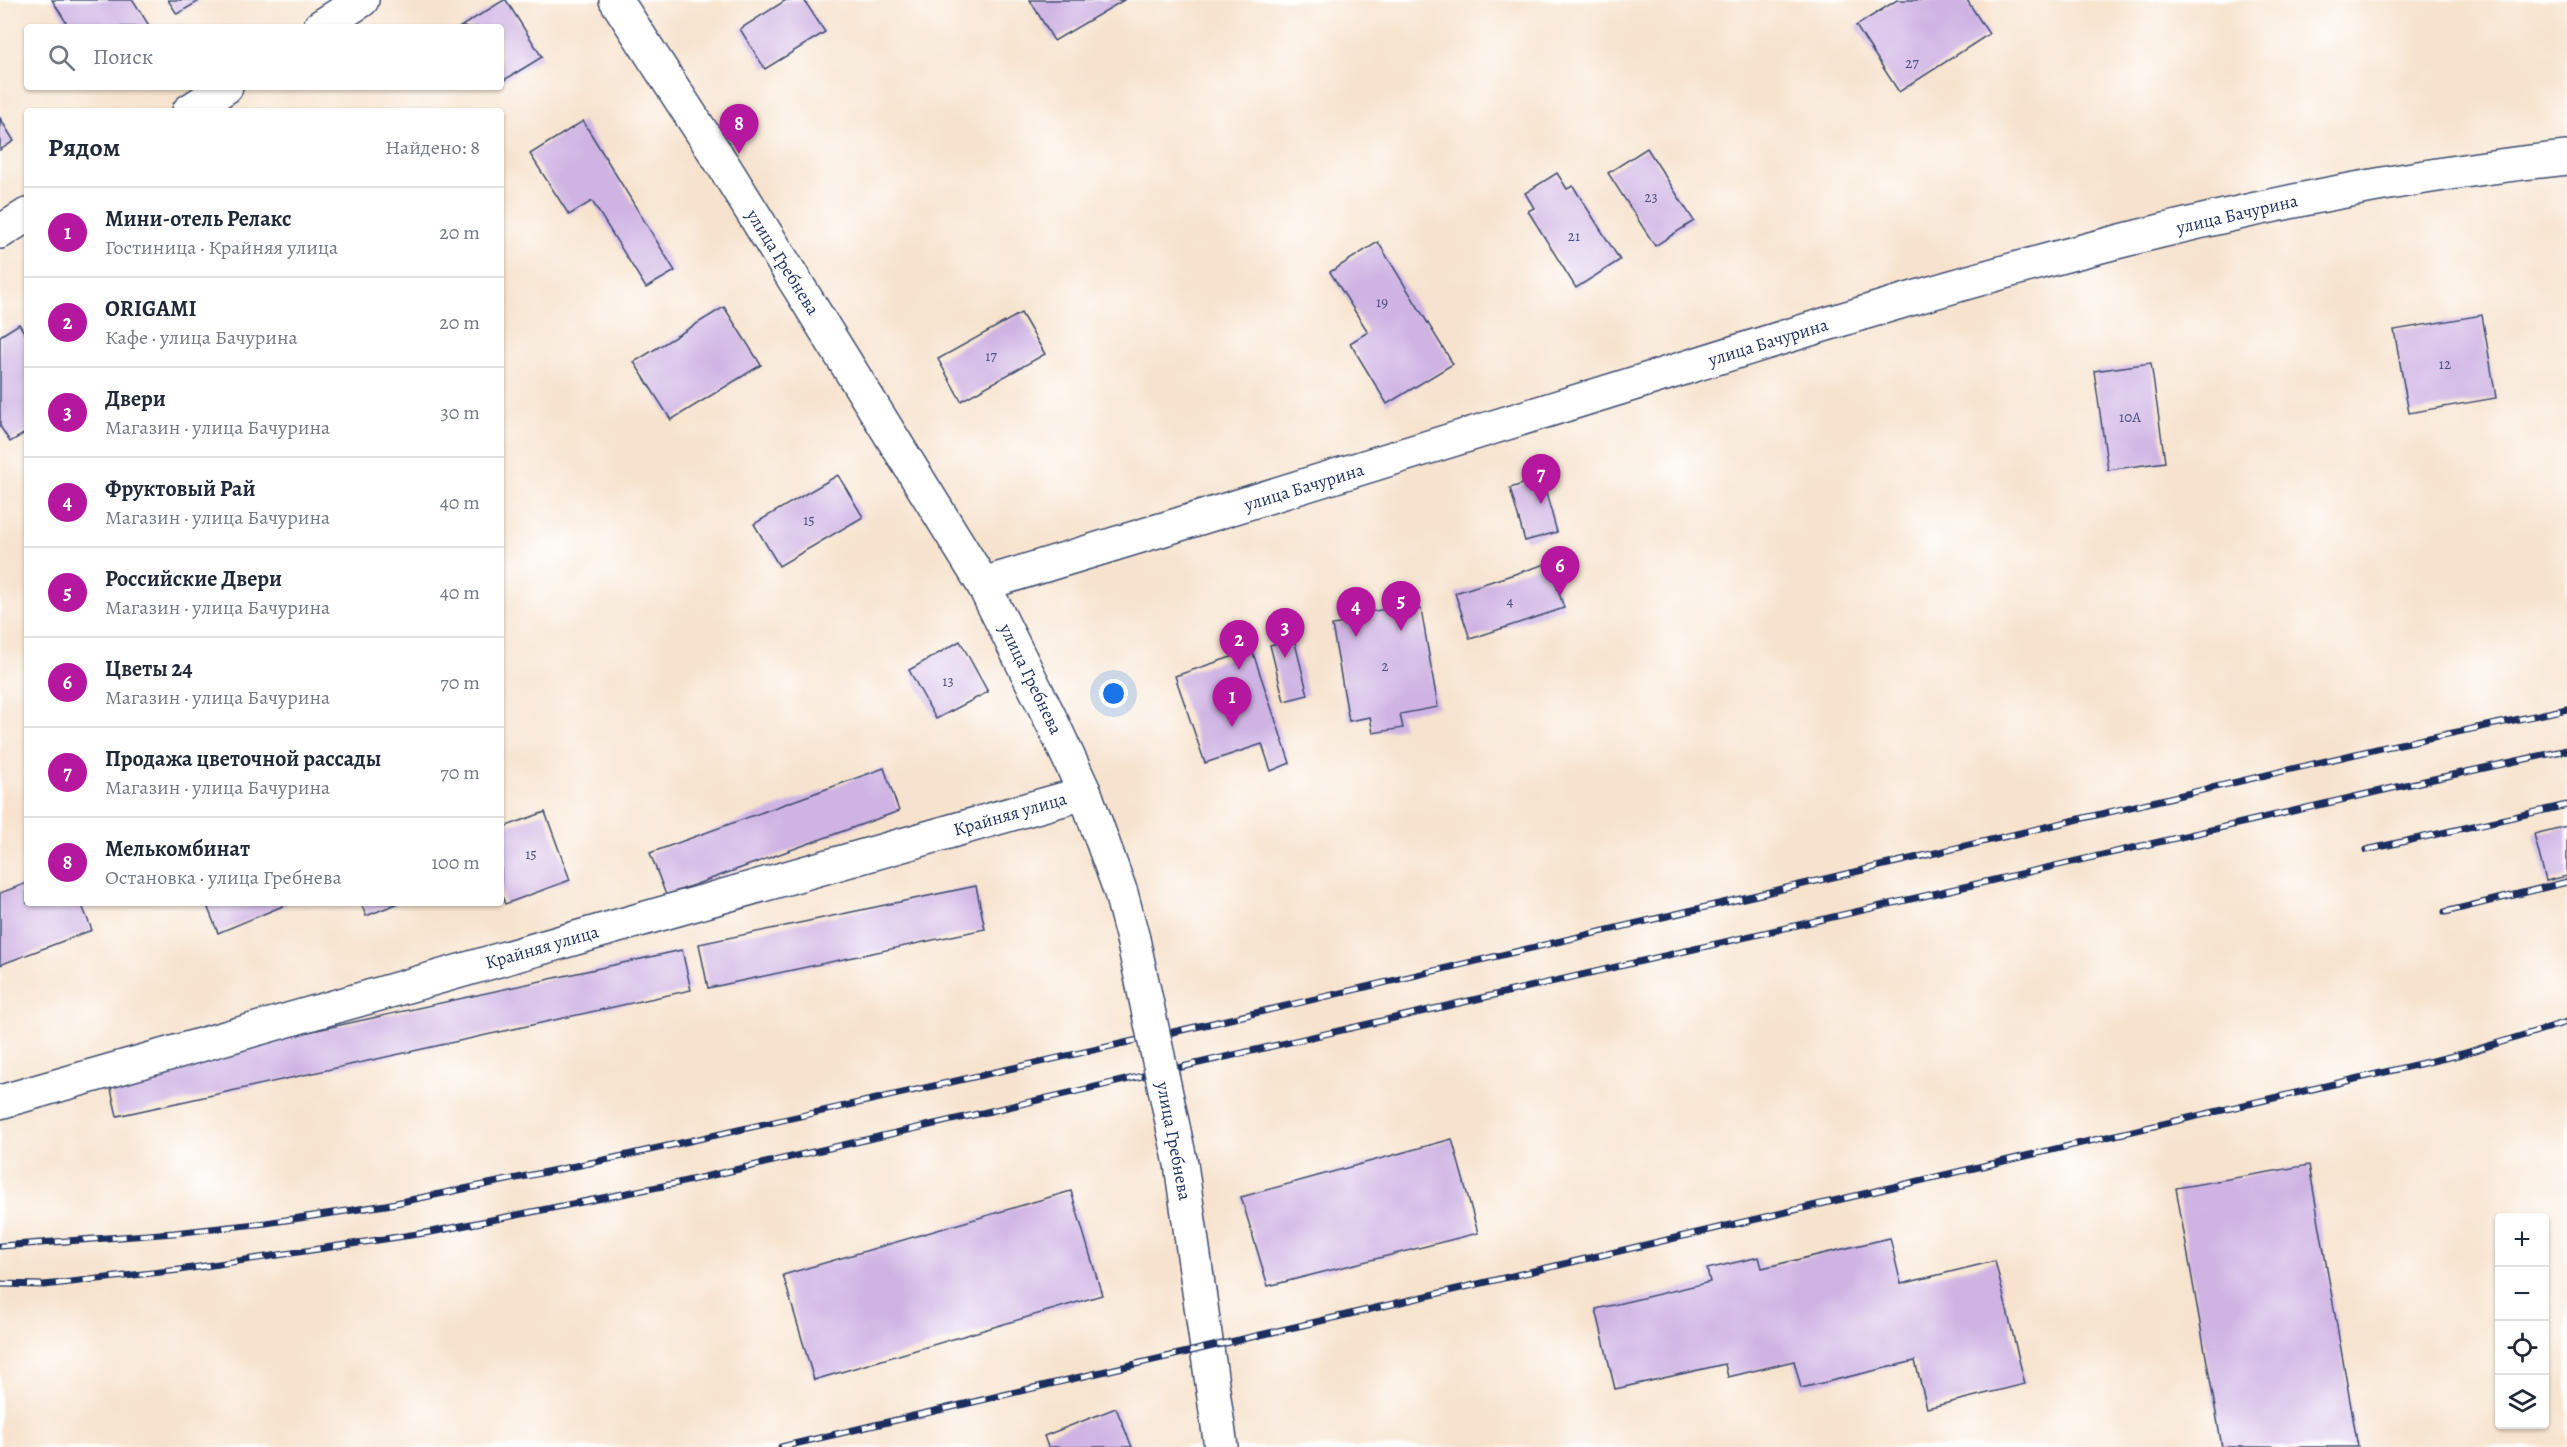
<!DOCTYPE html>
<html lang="ru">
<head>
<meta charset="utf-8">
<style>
	:root { --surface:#fff; --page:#f6f6f7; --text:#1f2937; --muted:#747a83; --line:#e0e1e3; --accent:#b5179e }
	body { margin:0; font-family:Alegreya,serif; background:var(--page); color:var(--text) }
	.controls { position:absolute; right:18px; bottom:18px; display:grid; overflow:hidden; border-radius:6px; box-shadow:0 2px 4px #0004 }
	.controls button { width:54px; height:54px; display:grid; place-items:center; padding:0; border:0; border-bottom:2px solid var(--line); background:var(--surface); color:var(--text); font:30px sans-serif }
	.you { position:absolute; left:1114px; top:694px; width:21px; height:21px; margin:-15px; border:4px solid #fff; border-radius:50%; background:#1a73e8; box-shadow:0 0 0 9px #1a73e833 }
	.badge { display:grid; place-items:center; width:39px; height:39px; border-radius:50%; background:var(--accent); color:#fff; font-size:20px; font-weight:700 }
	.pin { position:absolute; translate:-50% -50px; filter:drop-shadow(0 2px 3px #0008) }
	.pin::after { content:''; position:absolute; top:32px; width:21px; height:18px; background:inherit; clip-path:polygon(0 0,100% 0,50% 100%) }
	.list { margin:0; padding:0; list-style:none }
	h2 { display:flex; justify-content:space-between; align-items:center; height:78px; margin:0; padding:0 24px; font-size:26px }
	h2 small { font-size:20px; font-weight:400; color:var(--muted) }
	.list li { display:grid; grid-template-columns:39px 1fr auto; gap:18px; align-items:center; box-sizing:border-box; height:90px; padding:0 24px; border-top:2px solid var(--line) }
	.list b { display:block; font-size:22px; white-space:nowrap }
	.list p { margin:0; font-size:20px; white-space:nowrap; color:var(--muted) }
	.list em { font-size:20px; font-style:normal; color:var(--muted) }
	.icon { flex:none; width:33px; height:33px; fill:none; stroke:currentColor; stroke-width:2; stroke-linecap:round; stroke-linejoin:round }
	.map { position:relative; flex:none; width:2567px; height:1447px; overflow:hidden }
	.search { position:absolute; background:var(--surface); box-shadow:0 2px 4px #0004; left:24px; top:24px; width:480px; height:66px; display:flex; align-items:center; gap:15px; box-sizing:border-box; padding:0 21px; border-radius:6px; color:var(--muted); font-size:22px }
	.panel { position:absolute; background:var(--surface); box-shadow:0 2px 4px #0004; left:24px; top:108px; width:480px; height:798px; border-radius:6px }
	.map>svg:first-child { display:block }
	.building { fill:#cfb4e3 }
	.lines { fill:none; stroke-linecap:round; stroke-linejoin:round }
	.minor-casing { stroke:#3c4a6f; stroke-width:36 }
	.minor { stroke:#fff; stroke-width:33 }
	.rail-casing { stroke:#1b2f5e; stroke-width:7 }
	.rail { stroke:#fff; stroke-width:4.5; stroke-dasharray:14; stroke-linecap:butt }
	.minor-bridge-casing { stroke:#3c4a6f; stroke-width:36; stroke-linecap:butt }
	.minor-bridge { stroke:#fff; stroke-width:33 }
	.labels { text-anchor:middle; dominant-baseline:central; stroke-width:4.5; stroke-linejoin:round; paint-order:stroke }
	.number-label { font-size:15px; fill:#48507f }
	.street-label { font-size:18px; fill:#1b2f5e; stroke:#fff }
</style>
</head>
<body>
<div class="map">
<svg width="2567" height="1447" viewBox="0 0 2567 1447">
	<rect width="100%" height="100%" fill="#fff"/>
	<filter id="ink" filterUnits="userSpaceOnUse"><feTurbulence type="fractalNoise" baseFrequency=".0167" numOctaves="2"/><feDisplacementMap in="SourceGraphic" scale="12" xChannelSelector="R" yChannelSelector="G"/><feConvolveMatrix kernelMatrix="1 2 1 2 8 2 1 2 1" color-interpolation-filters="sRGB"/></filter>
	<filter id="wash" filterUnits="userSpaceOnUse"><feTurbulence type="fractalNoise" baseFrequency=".008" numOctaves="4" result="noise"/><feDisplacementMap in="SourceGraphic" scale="24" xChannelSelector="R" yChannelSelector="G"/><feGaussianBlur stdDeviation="1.35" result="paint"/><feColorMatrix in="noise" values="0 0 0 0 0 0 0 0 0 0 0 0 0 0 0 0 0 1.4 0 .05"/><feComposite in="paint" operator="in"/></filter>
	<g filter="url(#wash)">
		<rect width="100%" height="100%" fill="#f7e3cd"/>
		<g id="blocks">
			<g class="building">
				<path d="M52,0H133L150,27H69Z"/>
				<path d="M168,0H201L177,14Z"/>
				<path d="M504,0H506L542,57L501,82V27H460Z"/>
				<path d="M786,0H804L825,32L765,69L740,29Z"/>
				<path d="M1030,0H1124L1054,41Z"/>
				<path d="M1897,0H1967L1989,34L1899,92L1856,26Z"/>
				<path d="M0,118L14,141L0,150Z"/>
				<path d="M583,121L675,271L646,288L592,201L569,215L530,154Z"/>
				<path d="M1647,148L1694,221L1655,246L1608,173Z"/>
				<path d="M1557,173L1567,189L1573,186L1620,260L1576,288L1528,211L1534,208L1525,193Z"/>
				<path d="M1378,242L1453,364L1387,404L1350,343L1368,332L1330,272Z"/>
				<path d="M724,307L761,365L671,420L634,362Z"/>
				<path d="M1021,313L1045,354L961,401L938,359Z"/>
				<path d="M2482,315L2496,398L2409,413L2394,330Z"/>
				<path d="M19,324L27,337V432L10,442L0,426V336Z"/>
				<path d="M2151,363L2165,462L2108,470L2094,371Z"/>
				<path d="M838,475L863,517L779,566L754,524Z"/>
				<path d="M1542,478L1557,532L1525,541L1510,488Z"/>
				<path d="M1549,563L1564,608L1470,639L1455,593Z"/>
				<path d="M1392,608L1393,615L1421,609L1438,707L1400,714L1403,728L1373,733L1370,717L1349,721L1332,625L1364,620L1363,613Z"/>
				<path d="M1294,639L1308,695L1284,701L1270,645Z"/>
				<path d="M960,641L988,692L936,719L909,670Z"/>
				<path d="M1252,650L1290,763L1271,771L1262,744L1205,763L1175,676Z"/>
				<path d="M884,768L899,811L666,895L650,853Z"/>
				<path d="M545,812L570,880L505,904L501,893V828Z"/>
				<path d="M2567,826V876L2546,881L2534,834Z"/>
				<path d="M27,883V903H81L92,930L0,965V893Z"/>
				<path d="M976,886L985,929L708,988L699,944Z"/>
				<path d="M206,903H290L218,933Z"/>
				<path d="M361,903H399L366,916Z"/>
				<path d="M682,950L691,990L117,1116L108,1076Z"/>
				<path d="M1452,1139L1478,1233L1268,1286L1241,1197Z"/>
				<path d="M2309,1165L2358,1447H2222L2176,1188Z"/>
				<path d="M1071,1191L1102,1295L814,1380L783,1275Z"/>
				<path d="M1890,1238L1901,1284L1995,1261L2025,1384L1927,1408L1915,1361L1801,1388L1794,1361L1728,1377L1725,1364L1615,1389L1596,1309L1710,1282L1707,1269L1759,1257L1762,1268Z"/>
				<path d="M1116,1408L1132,1447H1048L1044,1436Z"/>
			</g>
		</g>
	</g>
	<g filter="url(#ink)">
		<use href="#blocks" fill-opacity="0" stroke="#3c4a6f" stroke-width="1.5"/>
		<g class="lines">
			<defs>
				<g id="minor">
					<path d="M616,0L725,168L983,584L1052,722L1085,793L1121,893L1133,939"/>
					<path d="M320,27L362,0"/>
					<path d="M189,111L226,87"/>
					<path d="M0,232L27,215"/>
					<path d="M983,584C1215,514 1446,442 1678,370C1969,279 2262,190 2567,158"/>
					<path d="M0,1102L1085,793"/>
					<path d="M1181,1164L1221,1447"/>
				</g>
			</defs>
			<use href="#minor" class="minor-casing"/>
			<use href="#minor" class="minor"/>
			<defs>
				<g id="rail">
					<path d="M2366,850L2567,805"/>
					<path d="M2445,912L2567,882"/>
					<path d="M0,1246L174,1233L266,1223L386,1205L614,1158L1213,1023L2381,748L2567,709"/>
					<path d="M0,1284L44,1285L179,1270L431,1232L678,1183L2406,785L2567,750"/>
					<path d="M781,1447L2462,1054L2567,1022"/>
				</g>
			</defs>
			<use href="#rail" class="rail-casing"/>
			<use href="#rail" class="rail"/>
			<defs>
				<path id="minor-bridge" d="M1133,939L1181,1164"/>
			</defs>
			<use href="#minor-bridge" class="minor-bridge-casing"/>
			<use href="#minor-bridge" class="minor-bridge"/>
		</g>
	</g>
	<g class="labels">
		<g class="number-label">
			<text x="1912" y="63">27</text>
			<text x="1651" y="197">23</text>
			<text x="1574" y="236">21</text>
			<text x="1382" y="302">19</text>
			<text x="991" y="356">17</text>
			<text x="2445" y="364">12</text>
			<text x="2130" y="417">10А</text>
			<text x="809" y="520">15</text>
			<text x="1510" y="601">4</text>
			<text x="1385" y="666">2</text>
			<text x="948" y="681">13</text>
			<text x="531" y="854">15</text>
		</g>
		<g class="street-label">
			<text transform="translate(2237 214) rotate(-13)">улица Бачурина</text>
			<text transform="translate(783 262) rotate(58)">улица Гребнева</text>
			<text transform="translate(1768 342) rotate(-17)">улица Бачурина</text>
			<text transform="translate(1304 487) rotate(-17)">улица Бачурина</text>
			<text transform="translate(1031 679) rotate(64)">улица Гребнева</text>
			<text transform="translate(1010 814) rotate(-16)">Крайняя улица</text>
			<text transform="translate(542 947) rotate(-16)">Крайняя улица</text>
			<text transform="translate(1174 1141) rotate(79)">улица Гребнева</text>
		</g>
	</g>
</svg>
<div class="controls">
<button>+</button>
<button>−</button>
<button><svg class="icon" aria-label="locate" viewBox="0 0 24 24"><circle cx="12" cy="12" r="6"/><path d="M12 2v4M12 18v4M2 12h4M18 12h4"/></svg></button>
<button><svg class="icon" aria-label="layers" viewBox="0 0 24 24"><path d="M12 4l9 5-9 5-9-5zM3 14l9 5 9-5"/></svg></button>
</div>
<div class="you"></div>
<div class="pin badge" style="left:1232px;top:727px">1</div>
<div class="pin badge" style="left:1239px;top:670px">2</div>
<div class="pin badge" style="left:1285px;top:658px">3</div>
<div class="pin badge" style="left:1356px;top:637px">4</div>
<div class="pin badge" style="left:1401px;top:631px">5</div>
<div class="pin badge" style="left:1560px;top:596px">6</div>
<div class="pin badge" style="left:1541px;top:504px">7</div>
<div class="pin badge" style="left:739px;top:154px">8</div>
<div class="search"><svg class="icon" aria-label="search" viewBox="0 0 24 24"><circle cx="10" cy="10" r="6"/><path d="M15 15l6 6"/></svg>Поиск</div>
<section class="panel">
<h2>Рядом<small>Найдено: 8</small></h2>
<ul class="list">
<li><span class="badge">1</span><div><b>Мини-отель Релакс</b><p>Гостиница · Крайняя улица</p></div><em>20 m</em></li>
<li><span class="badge">2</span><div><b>ORIGAMI</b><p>Кафе · улица Бачурина</p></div><em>20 m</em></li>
<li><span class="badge">3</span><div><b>Двери</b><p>Магазин · улица Бачурина</p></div><em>30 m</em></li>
<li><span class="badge">4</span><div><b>Фруктовый Рай</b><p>Магазин · улица Бачурина</p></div><em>40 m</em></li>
<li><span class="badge">5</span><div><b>Российские Двери</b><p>Магазин · улица Бачурина</p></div><em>40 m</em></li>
<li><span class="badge">6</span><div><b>Цветы 24</b><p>Магазин · улица Бачурина</p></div><em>70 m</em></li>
<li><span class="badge">7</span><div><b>Продажа цветочной рассады</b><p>Магазин · улица Бачурина</p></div><em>70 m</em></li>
<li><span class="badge">8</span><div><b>Мелькомбинат</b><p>Остановка · улица Гребнева</p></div><em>100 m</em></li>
</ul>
</section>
</div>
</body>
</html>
